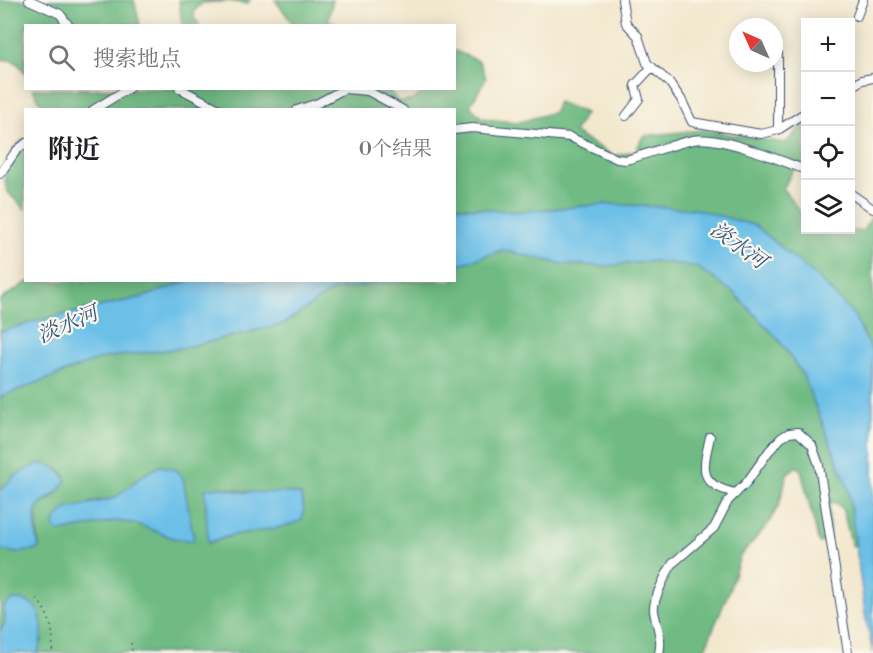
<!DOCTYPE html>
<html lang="zh">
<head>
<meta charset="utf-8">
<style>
	:root { --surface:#fff; --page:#f2f2f2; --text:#202124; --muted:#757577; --line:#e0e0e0 }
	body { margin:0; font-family:"Libre Bodoni","Noto Serif SC",serif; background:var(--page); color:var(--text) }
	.controls { position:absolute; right:18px; top:18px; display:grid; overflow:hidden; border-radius:0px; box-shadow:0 3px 15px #0003 }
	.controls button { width:54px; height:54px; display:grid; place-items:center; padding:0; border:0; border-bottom:2px solid var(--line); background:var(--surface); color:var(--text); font:30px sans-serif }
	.compass { position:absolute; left:729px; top:18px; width:54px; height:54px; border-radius:50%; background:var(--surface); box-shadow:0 3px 15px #0003; rotate:315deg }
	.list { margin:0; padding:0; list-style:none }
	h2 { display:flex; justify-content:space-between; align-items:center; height:78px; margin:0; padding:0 24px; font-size:26px }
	h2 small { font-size:20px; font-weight:400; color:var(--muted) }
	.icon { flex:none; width:33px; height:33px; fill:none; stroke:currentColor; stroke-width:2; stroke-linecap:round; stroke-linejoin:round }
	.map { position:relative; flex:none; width:873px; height:653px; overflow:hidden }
	.search { position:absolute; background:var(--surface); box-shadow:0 3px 15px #0003; left:24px; top:24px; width:432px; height:66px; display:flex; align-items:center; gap:15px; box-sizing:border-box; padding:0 21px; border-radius:0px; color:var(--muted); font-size:22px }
	.panel { position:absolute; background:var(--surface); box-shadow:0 3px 15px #0003; left:24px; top:108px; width:432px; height:174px; border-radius:0px }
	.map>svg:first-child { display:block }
	.forest { fill:#70bb83; stroke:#467570; stroke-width:1.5; fill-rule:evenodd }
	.water { fill:#6cc0e8; stroke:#4478a3; stroke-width:1.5 }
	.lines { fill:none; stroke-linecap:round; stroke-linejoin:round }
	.minor-casing { stroke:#3b4b6f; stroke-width:10 }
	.path { stroke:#3b4b6f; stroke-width:1.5; stroke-dasharray:1.5 4.5; stroke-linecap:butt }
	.minor { stroke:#fff; stroke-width:8 }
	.labels { text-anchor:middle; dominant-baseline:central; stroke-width:4.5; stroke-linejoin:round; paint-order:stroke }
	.water-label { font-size:21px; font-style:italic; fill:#335a87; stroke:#fbf7ec }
</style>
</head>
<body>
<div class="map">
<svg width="873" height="653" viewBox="0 0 873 653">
	<rect width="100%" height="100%" fill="#fbf7ec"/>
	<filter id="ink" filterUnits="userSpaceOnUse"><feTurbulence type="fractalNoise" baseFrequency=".0167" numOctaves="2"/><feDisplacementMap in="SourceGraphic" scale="12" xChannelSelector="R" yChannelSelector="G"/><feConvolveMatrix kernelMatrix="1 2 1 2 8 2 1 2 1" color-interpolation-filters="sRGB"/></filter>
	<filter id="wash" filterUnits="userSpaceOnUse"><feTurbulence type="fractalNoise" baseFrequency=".008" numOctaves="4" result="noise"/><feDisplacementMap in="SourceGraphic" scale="24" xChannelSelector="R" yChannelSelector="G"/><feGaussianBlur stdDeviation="1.35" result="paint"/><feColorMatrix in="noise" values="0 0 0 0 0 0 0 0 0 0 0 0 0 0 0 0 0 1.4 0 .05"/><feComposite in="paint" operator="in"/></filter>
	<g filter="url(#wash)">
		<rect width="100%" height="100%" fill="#f2e8ce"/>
		<g class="forest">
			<path d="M0,0H134L140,25L26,26L25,74C20,63 12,58 0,60Z"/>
			<path d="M179,0H250L247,4L229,1L202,3L195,10L194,18L200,26L182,25Z"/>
			<path d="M275,0H333L328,19L337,25H294Z"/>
			<path d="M455,51L479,61L486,78L470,106L482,118L517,123L554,112L558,102L585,113L574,133L614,156L636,151L643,136L702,130L786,143L805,122V161L793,170L783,189L805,218L806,230L863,231L873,214V353L853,314L820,280L609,204L514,212L455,206L454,110H44L33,89L263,88L271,91L289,88H387L399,102L414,100L425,89L454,88Z"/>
			<path d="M25,139V209C20,204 13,198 8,192C0,173 8,150 25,139Z"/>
			<path d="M502,250L563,264L605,266L654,261L697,267L734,293L779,340L803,375L848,487L857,547L852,545L842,508L834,502L829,505V540L819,543L801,470L797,466L787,474L779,505L768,524L740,556L729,591L703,653H38L42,639L5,622L0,632V550L17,553L39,548L36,511L39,505L56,495L66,480L63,472L49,465L16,475L0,491V397L102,358L182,348L283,324L333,290L394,281L454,280L455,266ZM160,466L177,470L173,538L134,523L114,521L60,532L91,502L115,498L142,476ZM220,487L256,493L262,529L242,532L209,543Z"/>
			<path d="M29,281H192L143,297L37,321L0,332V300Z"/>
		</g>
		<g class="water">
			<path d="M609,204L695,209L756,226L820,280L853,314L873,353V653L865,613L848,487L803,375L779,340L734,293L697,267L654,261L605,266L563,264L502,250L455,266V206L514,212Z"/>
			<path d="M192,280L394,281L333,290L283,324L182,348L102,358L0,397V332L37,321L143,297Z"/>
			<path d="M40,463C51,465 61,469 66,480C60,497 40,498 36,510C33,520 37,538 39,549L17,553L0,550V491L16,475Z"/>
			<path d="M160,466L177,470L183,478L194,541L173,538L134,523L114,521L60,532L54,528L55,520L66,509L115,498L142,476Z"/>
			<path d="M220,487L239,492L291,493L301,495L304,511L302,520C272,534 239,529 208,543L205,489Z"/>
			<path d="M12,600C46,598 45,628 38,653H0V632L5,622L4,606Z"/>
		</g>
	</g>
	<g filter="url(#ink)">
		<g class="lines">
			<defs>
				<g id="minor">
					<path d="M29,0L60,14L69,26"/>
					<path d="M622,0L626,23L638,36L647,63L669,82L681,99L692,122L761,134L778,130L806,112"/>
					<path d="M857,16L863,0"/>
					<path d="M179,88L221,110"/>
					<path d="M850,88L862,80L873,78"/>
					<path d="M93,110L129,88"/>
					<path d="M297,110L318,103L344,89L368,91L403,110"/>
					<path d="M626,116L639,99L635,85L652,67"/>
					<path d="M454,130L472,128L570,137L617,159L626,160C648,154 670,145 693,140C719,135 780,160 806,170"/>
					<path d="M778,130V54"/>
					<path d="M0,174L16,151L26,143"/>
					<path d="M850,193L873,209"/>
					<path d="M710,437C703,468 697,485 736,493"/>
					<path d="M659,653C663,638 656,625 654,611C652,601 667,572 673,563L714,528L728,501L747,482L769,451L781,438L789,433L798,432L812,445L819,465L848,653"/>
				</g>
			</defs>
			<use href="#minor" class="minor-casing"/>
			<g class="path">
				<path d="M37,599C50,615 55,632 52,653"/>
				<path d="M131,643L132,653"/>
			</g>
			<use href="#minor" class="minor"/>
		</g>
	</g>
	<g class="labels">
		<g class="water-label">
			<text transform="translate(738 246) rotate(36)">淡水河</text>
			<text transform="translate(68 325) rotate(-23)">淡水河</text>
		</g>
	</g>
</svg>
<div class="controls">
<button>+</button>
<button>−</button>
<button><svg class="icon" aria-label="locate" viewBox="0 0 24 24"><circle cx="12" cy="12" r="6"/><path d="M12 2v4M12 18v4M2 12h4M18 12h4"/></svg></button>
<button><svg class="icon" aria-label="layers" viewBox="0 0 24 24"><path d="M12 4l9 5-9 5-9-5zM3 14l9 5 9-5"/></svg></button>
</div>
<svg class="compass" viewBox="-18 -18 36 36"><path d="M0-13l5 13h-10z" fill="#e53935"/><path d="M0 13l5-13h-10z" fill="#757577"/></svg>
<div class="search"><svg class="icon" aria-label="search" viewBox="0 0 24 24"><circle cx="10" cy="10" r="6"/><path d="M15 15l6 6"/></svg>搜索地点</div>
<section class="panel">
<h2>附近<small>0个结果</small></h2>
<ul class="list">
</ul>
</section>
</div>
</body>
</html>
